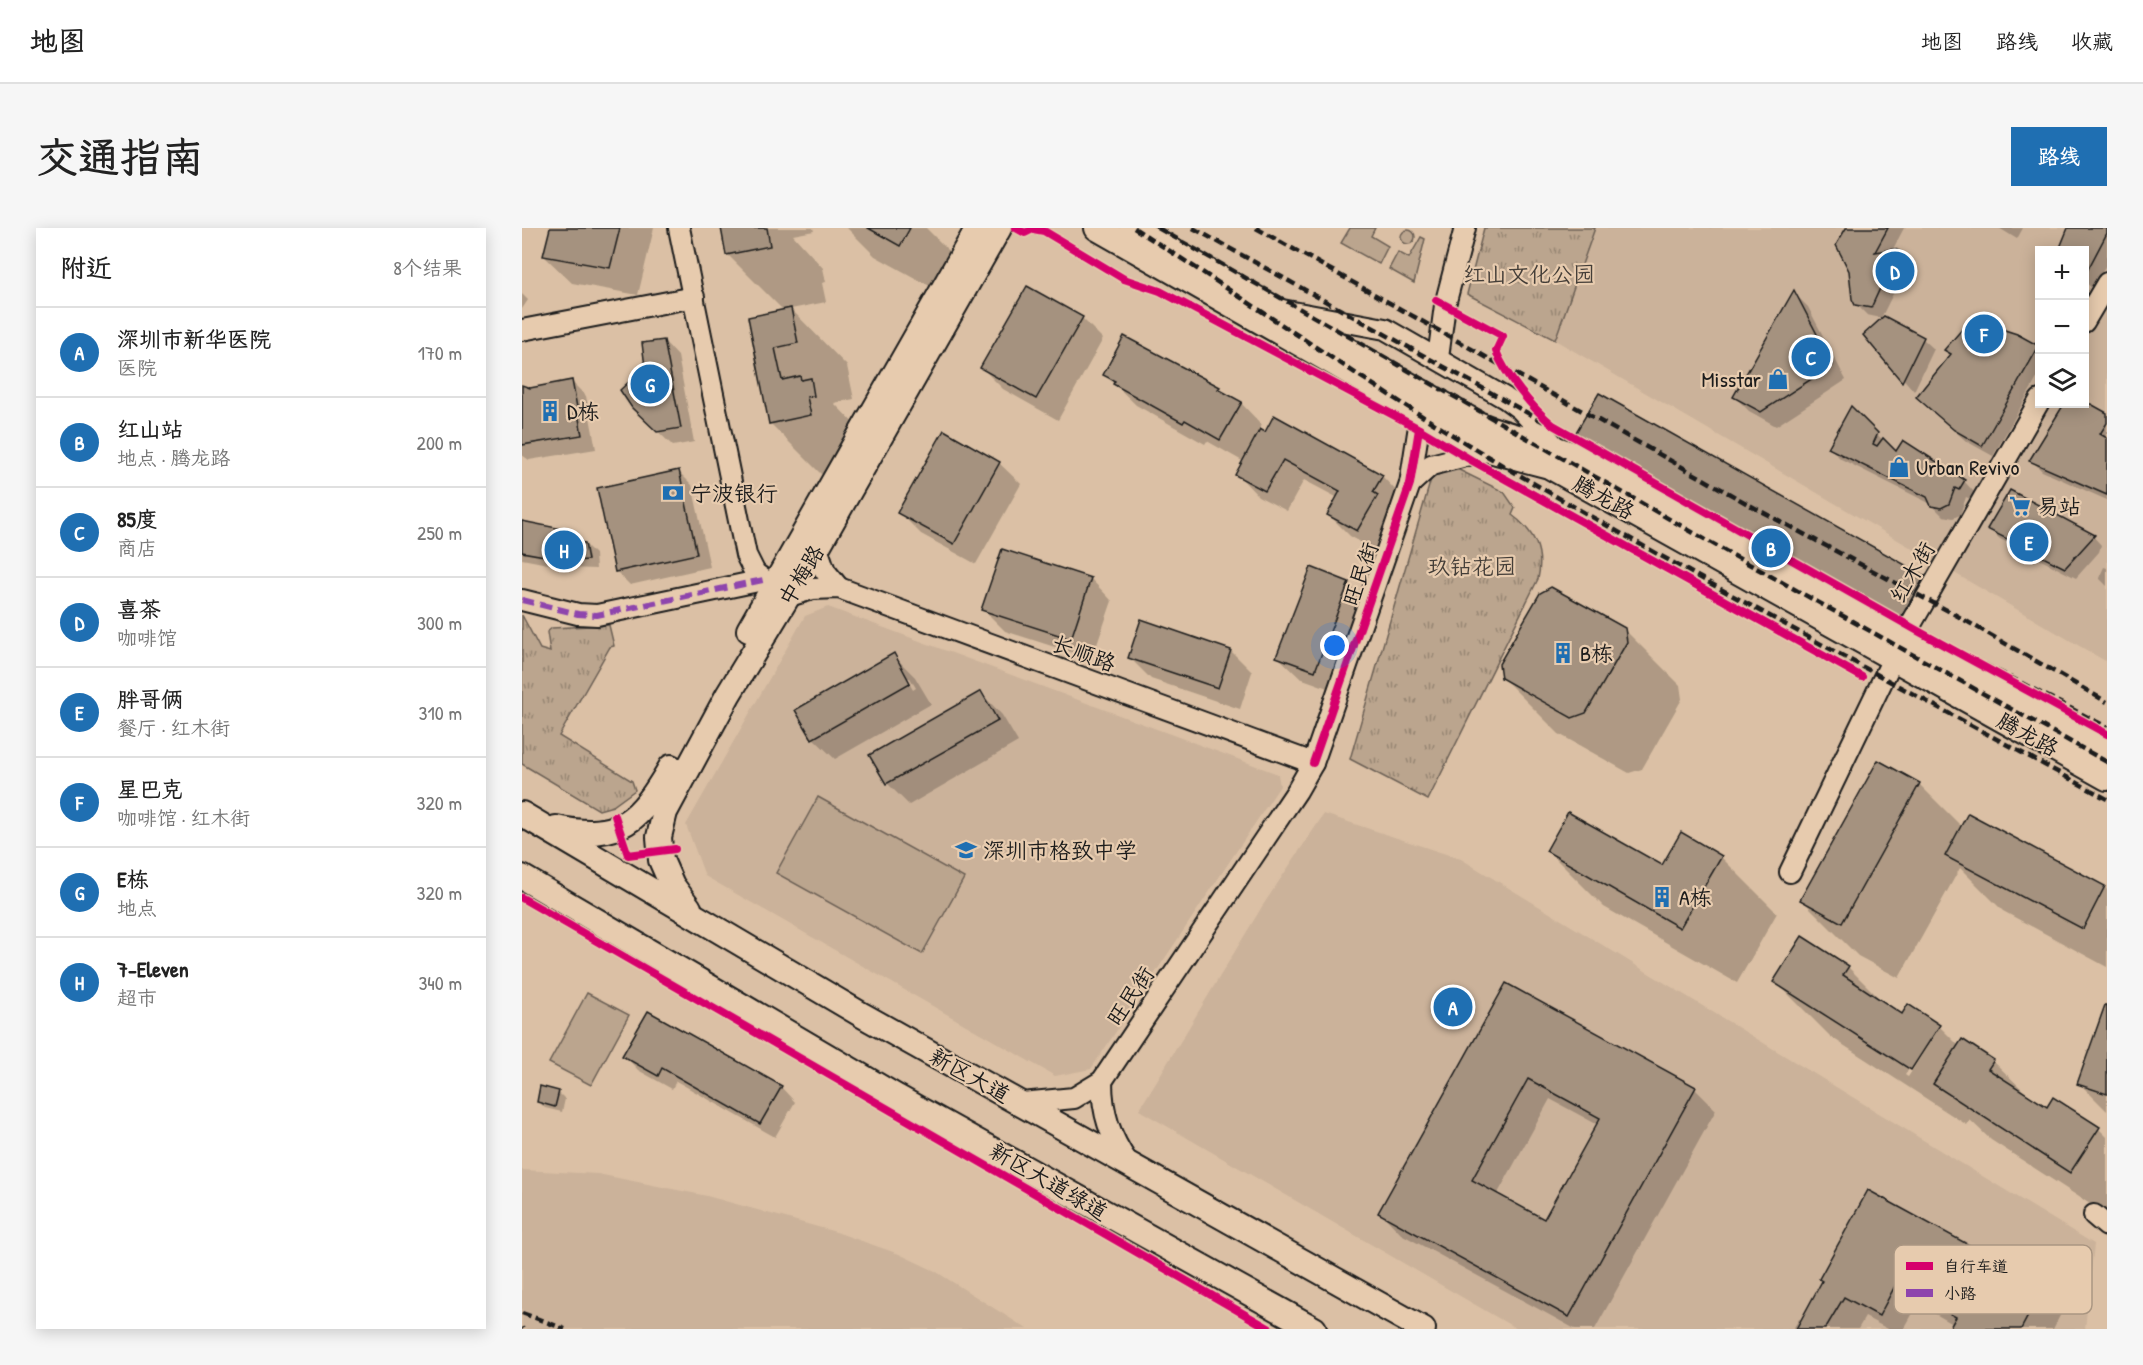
<!DOCTYPE html>
<html lang="zh">
<head>
<meta charset="utf-8">
<style>
	:root { --surface:#fff; --page:#f6f6f6; --text:#222; --muted:#767676; --line:#e0e0e0; --accent:#1f6fb2 }
	body { margin:0; font-family:"Patrick Hand","LXGW WenKai TC",sans-serif; background:var(--page); color:var(--text) }
	.controls { position:absolute; right:18px; top:18px; display:grid; overflow:hidden; border-radius:0px; box-shadow:0 3px 15px #0003 }
	.controls button { width:54px; height:54px; display:grid; place-items:center; padding:0; border:0; border-bottom:2px solid var(--line); background:var(--surface); color:var(--text); font:30px sans-serif }
	.you { position:absolute; left:813px; top:418px; width:21px; height:21px; margin:-15px; border:4px solid #fff; border-radius:50%; background:#1a73e8; box-shadow:0 0 0 9px #1a73e833 }
	.badge { display:grid; place-items:center; width:39px; height:39px; border-radius:50%; background:var(--accent); color:#fff; font-size:20px; font-weight:700 }
	.pin { position:absolute; translate:-50% -50%; border:3px solid #fff; box-shadow:0 2px 6px #0006 }
	.list { margin:0; padding:0; list-style:none }
	h2 { display:flex; justify-content:space-between; align-items:center; height:78px; margin:0; padding:0 24px; font-size:26px }
	h2 small { font-size:20px; font-weight:400; color:var(--muted) }
	.list li { display:grid; grid-template-columns:39px 1fr auto; gap:18px; align-items:center; box-sizing:border-box; height:90px; padding:0 24px; border-top:2px solid var(--line) }
	.list b { display:block; font-size:22px; white-space:nowrap }
	.list p { margin:0; font-size:20px; white-space:nowrap; color:var(--muted) }
	.list em { font-size:20px; font-style:normal; color:var(--muted) }
	.icon { flex:none; width:33px; height:33px; fill:none; stroke:currentColor; stroke-width:2; stroke-linecap:round; stroke-linejoin:round }
	.map { position:relative; flex:none; width:1585px; height:1101px; overflow:hidden; border-radius:0px }
	header { display:flex; align-items:center; gap:36px; box-sizing:border-box; height:84px; padding:0 30px; background:var(--surface); border-bottom:2px solid var(--line) }
	header strong { font-size:28px }
	nav { display:flex; gap:33px; margin-inline-start:auto; font-size:21px }
	.intro { display:flex; align-items:center; justify-content:space-between; box-sizing:border-box; height:144px; padding:0 36px }
	h1 { margin:0; font-size:42px }
	.button { padding:15px 27px; border-radius:0px; background:var(--accent); color:#fff; font-size:21px; font-weight:700 }
	main { display:flex; gap:36px; padding:0 36px }
	aside { flex:1; background:var(--surface); border-radius:0px; box-shadow:0 3px 15px #0003 }
	.map>svg:first-child { display:block }
	.built { fill:#cbb29a; fill-rule:evenodd }
	.grass { fill:#bba58e; stroke:#6c6055; stroke-width:1.5 }
	.park { fill:url(#park-tufts); stroke:#6c6055; stroke-width:1.5 }
	.shadow { fill:#0003; fill-rule:evenodd }
	.building { fill:#a5927f; stroke:#1c1c1c; stroke-width:1.5; fill-rule:evenodd }
	.lines { fill:none; stroke-linecap:round; stroke-linejoin:round }
	.minor-casing { stroke:#1c1c1c; stroke-width:24 }
	.major-casing { stroke:#1c1c1c; stroke-width:28 }
	.minor { stroke:#e7cbae; stroke-width:20 }
	.major { stroke:#e7cbae; stroke-width:24 }
	.rail { stroke:#1c1c1c; stroke-width:4.5; stroke-dasharray:9 4.5; stroke-linecap:butt }
	.quiet { stroke:#8e44ad; stroke-width:6; stroke-dasharray:12 6; stroke-linecap:butt }
	.cycleway-casing { stroke:#e7cbae; stroke-width:11 }
	.cycleway { stroke:#d6006c; stroke-width:8 }
	.labels { text-anchor:middle; dominant-baseline:central; stroke-width:4.5; stroke-linejoin:round; paint-order:stroke }
	.park-label { font-size:22px; fill:#443e38; stroke:#e7cbae }
	.poi-label { font-size:22px; fill:#1c1c1c; stroke:#e7cbae; text-anchor:start }
	.street-label { font-size:22px; fill:#1c1c1c; stroke:#e7cbae }
	.key { fill:#e7cbae; stroke:#aa9682; stroke-width:1.5 }
	.key-label { font-size:16px; fill:#1c1c1c }
</style>
</head>
<body>
<header>
<strong>地图</strong>
<nav><a>地图</a><a>路线</a><a>收藏</a></nav>
</header>
<div class="intro"><h1>交通指南</h1><a class="button">路线</a></div>
<main>
<aside>
<h2>附近<small>8个结果</small></h2>
<ul class="list">
<li><span class="badge">A</span><div><b>深圳市新华医院</b><p>医院</p></div><em>170 m</em></li>
<li><span class="badge">B</span><div><b>红山站</b><p>地点 · 腾龙路</p></div><em>200 m</em></li>
<li><span class="badge">C</span><div><b>85度</b><p>商店</p></div><em>250 m</em></li>
<li><span class="badge">D</span><div><b>喜茶</b><p>咖啡馆</p></div><em>300 m</em></li>
<li><span class="badge">E</span><div><b>胖哥俩</b><p>餐厅 · 红木街</p></div><em>310 m</em></li>
<li><span class="badge">F</span><div><b>星巴克</b><p>咖啡馆 · 红木街</p></div><em>320 m</em></li>
<li><span class="badge">G</span><div><b>E栋</b><p>地点</p></div><em>320 m</em></li>
<li><span class="badge">H</span><div><b>7-Eleven</b><p>超市</p></div><em>340 m</em></li>
</ul>
</aside>
<div class="map">
<svg width="1585" height="1101" viewBox="0 0 1585 1101">
	<defs>
		<pattern id="park-tufts" width="24" height="20" patternUnits="userSpaceOnUse" patternTransform="scale(1.5)"><rect width="24" height="20" fill="#bba58e"/><path d="M3 7l-1-3M5 7V3M7 7l1-3M15 17l-1-3M17 17v-4M19 17l1-3" fill="none" stroke="#978673"/></pattern>
	</defs>
	<rect width="100%" height="100%" fill="#dbc0a5"/>
	<filter id="ink" filterUnits="userSpaceOnUse"><feTurbulence type="fractalNoise" baseFrequency=".0167" numOctaves="2"/><feDisplacementMap in="SourceGraphic" scale="12" xChannelSelector="R" yChannelSelector="G"/><feConvolveMatrix kernelMatrix="1 2 1 2 8 2 1 2 1" color-interpolation-filters="sRGB"/></filter>
	<g filter="url(#ink)">
		<g class="built">
			<path d="M1073,0H1585V434L1033,112ZM1518,22H1562V176H1518Z"/>
			<path d="M306,379L756,546L758,558L569,841L533,848L183,648L164,597L283,388Z"/>
			<path d="M802,586L939,631L1572,1016L1563,1101H995L617,882L741,677Z"/>
			<path d="M0,942L76,946L185,968L314,1004L377,1026L413,1043L505,1101H0Z"/>
		</g>
		<g class="grass">
			<path d="M828,0H853L849,8L866,18L857,36L819,15Z"/>
			<circle cx="886" cy="9" r="7"/>
			<path d="M899,9L903,11L892,55L867,41L876,24L887,30Z"/>
			<path d="M296,569L442,650L400,726L254,645Z"/>
			<path d="M65,765L107,787L69,857L27,835Z"/>
		</g>
		<g class="park">
			<path d="M962,0H1073L1033,112L945,66Z"/>
			<path d="M931,239L982,264L993,280L990,287C1013,304 1022,323 1016,351L906,572L828,531L909,251Z"/>
			<path d="M0,387L18,421L28,424L25,404L30,400L87,397L92,418L88,419L37,508L110,553L113,562L91,578L77,582L0,536Z"/>
		</g>
		<g class="shadow">
			<path d="M30,0H132L116,67L50,55L22,28Z"/>
			<path d="M200,0H291L292,3L271,7L301,40L304,54L300,55L304,74L269,81L325,138L332,171L312,175L344,208L304,251L248,195L227,90L262,83L206,27Z"/>
			<path d="M325,0H404L450,46L435,73L353,28Z"/>
			<path d="M1326,0H1382L1370,23L1380,26L1391,38L1396,48L1392,57L1371,66L1359,90L1345,87L1334,76Z"/>
			<path d="M1477,0H1501L1495,11Z"/>
			<path d="M1547,0H1585V35L1571,61L1562,53V22H1538Z"/>
			<path d="M1272,65L1286,79L1324,152L1254,198L1227,183L1213,169Z"/>
			<path d="M0,66L6,72L0,81Z"/>
			<path d="M560,90L581,111L536,192L481,161L460,140Z"/>
			<path d="M1343,107L1401,111L1412,121L1392,163Z"/>
			<path d="M142,113L156,128L172,214L151,218L126,194L124,139Z"/>
			<path d="M1516,119L1518,145L1471,228L1444,213L1407,180L1430,127L1424,122Z"/>
			<path d="M582,146L697,160L719,175L740,197L737,202L743,206L860,248L881,270L856,324L828,308L807,287L816,270L782,252L765,283L736,268L715,246L722,234L685,213L683,216L614,177Z"/>
			<path d="M50,154L64,168L74,221L7,232L0,227V158L8,162Z"/>
			<path d="M1562,173L1585,186V272L1520,243L1509,232L1544,176Z"/>
			<path d="M1330,180L1374,226L1442,253L1452,264L1448,271L1444,269L1438,287L1431,290L1421,288L1409,276L1319,231L1308,220Z"/>
			<path d="M1052,211L1402,349L1412,360L1389,401L1063,222Z"/>
			<path d="M477,235L499,256L454,336L399,306L377,284Z"/>
			<path d="M157,244L170,257L188,339L108,357L94,343Z"/>
			<path d="M0,295L40,303L49,315L63,316L73,326L74,341L46,340L0,331Z"/>
			<path d="M1467,301L1569,306L1579,317L1577,324L1554,350L1478,311Z"/>
			<path d="M1582,339L1585,340V358L1577,350Z"/>
			<path d="M569,351L590,373L570,431L483,403L461,381Z"/>
			<path d="M826,355L847,376L814,463L778,450L756,429Z"/>
			<path d="M1102,401L1158,457L1160,471L1120,541L1107,545L1037,506L980,449Z"/>
			<path d="M709,423L730,444L718,481L629,451L607,429Z"/>
			<path d="M371,427L393,449L409,476L313,531L291,510ZM384,450H388L394,460L391,462Z"/>
			<path d="M459,465L480,487L496,514L387,577L365,555L349,528Z"/>
			<path d="M1397,556L1440,599L1447,587L1583,659L1585,662V739L1481,683L1438,640L1377,750L1336,728L1280,672Z"/>
			<path d="M1026,623L1141,639L1199,629L1255,685L1215,755L1082,679Z"/>
			<path d="M1326,739L1364,777L1380,788L1417,798L1437,818L1471,833L1509,870L1526,881L1577,901L1585,909V987L1469,912L1448,892L1445,897L1309,809L1253,753ZM1402,819H1405L1386,849L1383,847Z"/>
			<path d="M984,757L1173,861L1194,882L1073,1101H1053L879,1006L858,984ZM1028,871L1076,897L1023,993L975,967Z"/>
			<path d="M1585,777V883L1557,855Z"/>
			<path d="M102,827L259,859L273,874L253,909L154,853L150,861L116,842Z"/>
			<path d="M36,864L43,871L40,884L23,880L16,873Z"/>
			<path d="M1347,964L1521,1059L1542,1080L1531,1101H1429L1431,1096L1396,1076L1382,1101H1366L1343,1089L1336,1101H1271L1277,1091L1280,1092Z"/>
		</g>
		<g class="building">
			<path d="M28,0H98L88,40L21,28Z"/>
			<path d="M199,0H245L248,18L204,27Z"/>
			<path d="M346,0H388L378,18Z"/>
			<path d="M1324,0H1366L1353,24L1373,21L1381,25L1386,36L1381,47L1360,56L1349,80L1333,77L1330,71L1327,43L1314,17Z"/>
			<path d="M1546,0H1585V5L1563,47V22H1537Z"/>
			<path d="M505,58L561,89L514,171L458,140Z"/>
			<path d="M1272,62L1311,137L1239,184L1211,169Z"/>
			<path d="M269,80L276,115L253,120L260,152L278,148L279,152L289,150L292,168L285,169L289,187L247,196L226,89Z"/>
			<path d="M1362,88L1402,109L1380,154L1341,107Z"/>
			<path d="M1449,91L1495,106L1517,118L1460,218L1432,202L1394,169L1429,126L1422,122Z"/>
			<path d="M602,108L698,159L696,161L720,174L698,212L663,192L661,195L591,156L593,153L581,147Z"/>
			<path d="M142,112L159,200L135,204L110,180L98,162L123,139L120,115Z"/>
			<path d="M50,152L60,207L0,217V157L8,160Z"/>
			<path d="M1077,165L1403,348L1378,391L1050,211Z"/>
			<path d="M1542,176H1569L1585,185V195L1578,206L1585,210V267L1507,233Z"/>
			<path d="M1329,178L1356,205L1351,216L1355,218L1361,210L1374,223L1381,212L1443,252L1437,262L1433,260L1427,276L1419,280L1409,278L1405,269L1306,220Z"/>
			<path d="M752,187L861,247L851,264L856,267L835,303L805,287L818,263L761,232L743,263L713,247L738,201L743,204Z"/>
			<path d="M422,202L478,234L432,316L375,285Z"/>
			<path d="M157,242L175,326L93,344L75,260Z"/>
			<path d="M1488,262L1573,307L1543,340L1465,301Z"/>
			<path d="M0,293L40,301L39,312L63,315L66,332L51,333L0,324Z"/>
			<path d="M480,321L569,350L549,411L459,382Z"/>
			<path d="M789,339L827,354L793,443L754,429Z"/>
			<path d="M1029,359L1103,400L1105,414L1064,485L1050,490L979,450L977,436L1018,365Z"/>
			<path d="M619,391L709,422L696,460L606,430Z"/>
			<path d="M372,425L388,455L290,511L273,482Z"/>
			<path d="M459,463L476,493L364,556L347,527Z"/>
			<path d="M1356,532L1398,555L1320,695L1278,672Z"/>
			<path d="M1046,584L1140,637L1159,604L1200,628L1158,700L1024,623Z"/>
			<path d="M1446,585L1583,658L1561,701L1423,628Z"/>
			<path d="M1280,708L1327,738L1321,747L1380,786L1386,776L1418,797L1389,842L1251,754Z"/>
			<path d="M984,755L1174,859L1047,1089L856,985ZM1006,851L1078,890L1022,991L950,952Z"/>
			<path d="M1583,777H1585V866L1555,856Z"/>
			<path d="M126,783L260,858L238,896L140,840L136,848L100,828Z"/>
			<path d="M1440,811L1472,832L1466,841L1525,879L1531,869L1578,899L1548,945L1411,856Z"/>
			<path d="M18,858L37,863L33,879L15,874Z"/>
			<path d="M1346,962L1522,1058L1499,1101H1427L1434,1089L1374,1056L1357,1088L1322,1069L1303,1101H1274L1300,1053L1297,1051Z"/>
		</g>
		<g class="lines">
			<defs>
				<g id="minor">
					<path d="M157,0L224,327L233,345L252,359"/>
					<path d="M760,82L863,101L983,170L998,181L1033,218"/>
					<path d="M1562,94L1585,55"/>
					<path d="M0,102L172,69"/>
					<path d="M916,130L923,77L943,0"/>
					<path d="M888,256L909,237L967,222"/>
					<path d="M295,320L303,343L317,360"/>
					<path d="M267,368L291,361L317,360L791,535"/>
					<path d="M0,372L56,386L75,387L241,352"/>
					<path d="M1268,644L1381,410L1518,172"/>
					<path d="M580,853C580,885 588,909 606,935"/>
					<path d="M500,875L552,870L580,853L775,563L791,535L888,256L899,185"/>
					<path d="M1572,987L1585,998"/>
				</g>
				<g id="major">
					<path d="M575,0L917,195L967,222L1027,238L1585,550"/>
					<path d="M610,0L956,196C990,210 1026,215 1060,231L1585,523"/>
					<path d="M227,402L456,0"/>
					<path d="M0,586L340,787L901,1101"/>
					<path d="M34,600C98,614 118,592 149,539"/>
					<path d="M0,649L375,869L792,1101"/>
					<path d="M167,680L150,657L139,632L137,609L143,584L206,467L295,320L477,0"/>
				</g>
			</defs>
			<use href="#minor" class="minor-casing"/>
			<use href="#major" class="major-casing"/>
			<use href="#minor" class="minor"/>
			<use href="#major" class="major"/>
			<g class="rail">
				<path d="M612,0C741,82 866,171 999,248C1191,360 1389,464 1585,571"/>
				<path d="M636,0L1207,325L1585,534"/>
				<path d="M671,0L1418,413L1585,499"/>
				<path d="M734,0L1233,280L1432,386L1585,474"/>
				<path d="M0,1085L43,1101"/>
				<path d="M0,1100L1,1101"/>
			</g>
			<path class="quiet" d="M0,372L56,386L75,387L241,352"/>
			<defs>
				<g id="cycleway">
					<path d="M494,0L503,5L511,1L522,3L602,51L638,63L892,198L949,232L1340,449"/>
					<path d="M914,72L981,108L974,123C983,147 1011,181 1031,197L1396,403L1585,506"/>
					<path d="M791,535L888,256L897,201"/>
					<path d="M93,588L106,627L153,621"/>
					<path d="M0,670L748,1101"/>
				</g>
			</defs>
			<use href="#cycleway" class="cycleway-casing"/>
			<use href="#cycleway" class="cycleway"/>
		</g>
	</g>
	<defs>
		<symbol id="shop-bare" viewBox="-9 -9 18 18"><path d="M-5-2.5h2.3a2.7 3.5 0 0 1 5.4 0H5L5.5 6h-11ZM-1.5-2.5h3a1.5 2.3 0 0 0-3 0Z" fill="#1f6fb2" stroke="#e7cbae" stroke-width="2.5" paint-order="stroke"/></symbol>
		<symbol id="building-bare" viewBox="-9 -9 18 18"><path d="M-4-6H4V6H1V3H-1V6H-4ZM-2.5-4.3h1.7v1.8h-1.7ZM.8-4.3h1.7v1.8H.8ZM-2.5-1h1.7V.8h-1.7ZM.8-1h1.7V.8H.8Z" fill="#1f6fb2" stroke="#e7cbae" stroke-width="2.5" paint-order="stroke"/></symbol>
		<symbol id="bank-bare" viewBox="-9 -9 18 18"><path d="M-6-4H6V4H-6ZM0-2.3a2.3 2.3 0 1 0 0 4.6a2.3 2.3 0 1 0 0-4.6Z" fill="#1f6fb2" stroke="#e7cbae" stroke-width="2.5" paint-order="stroke"/></symbol>
		<symbol id="supermarket-bare" viewBox="-9 -9 18 18"><path d="M-6-5.5h2.5l.6 2H6L4.5 2H-2.5L-4.4-4H-6ZM-1.5 3.2a1.3 1.3 0 1 0 .1 0ZM3 3.2a1.3 1.3 0 1 0 .1 0Z" fill="#1f6fb2" stroke="#e7cbae" stroke-width="2.5" paint-order="stroke"/></symbol>
		<symbol id="school-bare" viewBox="-9 -9 18 18"><path d="M0-5L7-2L0 1L-7-2ZM-4 1L0 2.5L4 1V4Q0 6-4 4Z" fill="#1f6fb2" stroke="#e7cbae" stroke-width="2.5" paint-order="stroke"/></symbol>
	</defs>
	<g fill-rule="evenodd">
		<use href="#shop-bare" x="1241" y="136" width="30" height="30"/>
		<use href="#building-bare" x="13" y="168" width="30" height="30"/>
		<use href="#shop-bare" x="1362" y="224" width="30" height="30"/>
		<use href="#bank-bare" x="136" y="250" width="30" height="30"/>
		<use href="#supermarket-bare" x="1483" y="263" width="30" height="30"/>
		<use href="#building-bare" x="1026" y="410" width="30" height="30"/>
		<use href="#school-bare" x="429" y="607" width="30" height="30"/>
		<use href="#building-bare" x="1125" y="654" width="30" height="30"/>
	</g>
	<g class="labels">
		<g class="park-label">
			<text x="1007" y="46">红山文化公园</text>
			<text x="950" y="338">玖钻花园</text>
		</g>
		<g class="poi-label">
			<text x="1239" y="151" text-anchor="end">Misstar</text>
			<text x="45" y="183">D栋</text>
			<text x="1394" y="239">Urban Revivo</text>
			<text x="168" y="265">宁波银行</text>
			<text x="1515" y="278">易站</text>
			<text x="1058" y="425">B栋</text>
			<text x="461" y="622">深圳市格致中学</text>
			<text x="1157" y="669">A栋</text>
		</g>
		<g class="street-label">
			<text transform="translate(1082 269) rotate(29)">腾龙路</text>
			<text transform="translate(1390 344) rotate(-60)">红木街</text>
			<text transform="translate(838 346) rotate(-71)">旺民街</text>
			<text transform="translate(279 347) rotate(-59)">中梅路</text>
			<text transform="translate(562 425) rotate(20)">长顺路</text>
			<text transform="translate(1506 506) rotate(29)">腾龙路</text>
			<text transform="translate(608 768) rotate(-56)">旺民街</text>
			<text transform="translate(448 847) rotate(29)">新区大道</text>
			<text transform="translate(527 953) rotate(30)">新区大道绿道</text>
		</g>
	</g>
	<rect x="1372" y="1017" width="198" height="69" rx="9" class="key"/>
	<rect x="1384" y="1034" width="27" height="8" fill="#d6006c"/>
	<rect x="1384" y="1061" width="27" height="8" fill="#8e44ad"/>
	<g class="key-label">
		<text x="1422" y="1044">自行车道</text>
		<text x="1422" y="1071">小路</text>
	</g>
</svg>
<div class="controls">
<button>+</button>
<button>−</button>
<button><svg class="icon" aria-label="layers" viewBox="0 0 24 24"><path d="M12 4l9 5-9 5-9-5zM3 14l9 5 9-5"/></svg></button>
</div>
<div class="you"></div>
<div class="pin badge" style="left:931px;top:779px">A</div>
<div class="pin badge" style="left:1249px;top:320px">B</div>
<div class="pin badge" style="left:1289px;top:129px">C</div>
<div class="pin badge" style="left:1373px;top:43px">D</div>
<div class="pin badge" style="left:1507px;top:314px">E</div>
<div class="pin badge" style="left:1462px;top:106px">F</div>
<div class="pin badge" style="left:128px;top:156px">G</div>
<div class="pin badge" style="left:42px;top:322px">H</div>
</div>
</main>
</body>
</html>
